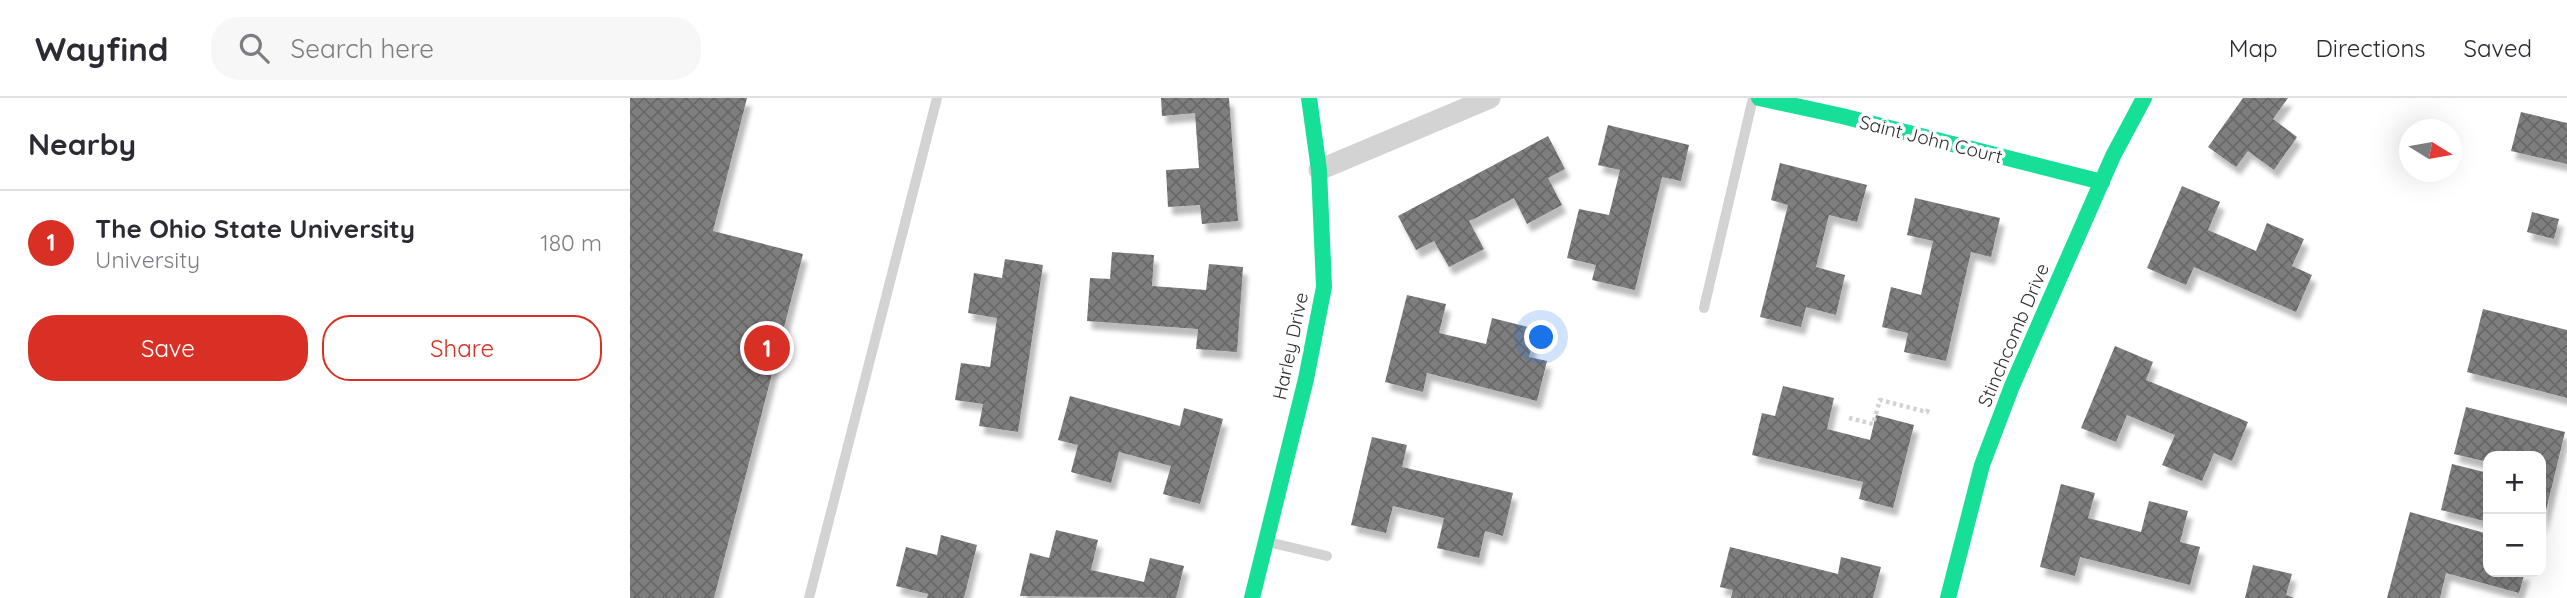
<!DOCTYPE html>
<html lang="en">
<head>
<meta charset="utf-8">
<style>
	:root { --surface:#fff; --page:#f7f7f7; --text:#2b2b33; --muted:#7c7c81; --line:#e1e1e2; --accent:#d93025 }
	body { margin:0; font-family:Quicksand,sans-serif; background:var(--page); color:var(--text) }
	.controls { position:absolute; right:21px; bottom:21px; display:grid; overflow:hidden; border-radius:14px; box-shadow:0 7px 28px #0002 }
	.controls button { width:63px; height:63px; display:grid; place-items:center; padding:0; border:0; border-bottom:2px solid var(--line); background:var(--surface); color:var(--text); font:35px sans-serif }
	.compass { position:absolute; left:1769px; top:21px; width:63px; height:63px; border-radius:50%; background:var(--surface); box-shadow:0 7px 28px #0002; rotate:101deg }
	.you { position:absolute; left:912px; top:240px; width:24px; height:24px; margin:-18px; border:5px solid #fff; border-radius:50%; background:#1a73e8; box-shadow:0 0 0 10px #1a73e833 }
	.badge { display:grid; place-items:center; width:46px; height:46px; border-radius:50%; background:var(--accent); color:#fff; font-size:23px; font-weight:700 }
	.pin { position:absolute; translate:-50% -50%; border:4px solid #fff; box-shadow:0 2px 7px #0006 }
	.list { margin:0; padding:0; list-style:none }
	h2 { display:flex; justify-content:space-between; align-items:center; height:91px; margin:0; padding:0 28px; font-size:30px }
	h2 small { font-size:23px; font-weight:400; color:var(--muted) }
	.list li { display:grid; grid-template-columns:46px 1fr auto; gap:21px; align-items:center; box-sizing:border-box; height:105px; padding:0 28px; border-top:2px solid var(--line) }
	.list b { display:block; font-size:26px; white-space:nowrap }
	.list p { margin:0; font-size:23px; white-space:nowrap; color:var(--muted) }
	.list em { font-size:23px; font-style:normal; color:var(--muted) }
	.actions { display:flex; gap:14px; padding:21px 28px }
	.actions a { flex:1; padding:16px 0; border:2px solid var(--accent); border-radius:28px; text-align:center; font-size:24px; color:var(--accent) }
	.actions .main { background:var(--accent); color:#fff }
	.icon { flex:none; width:38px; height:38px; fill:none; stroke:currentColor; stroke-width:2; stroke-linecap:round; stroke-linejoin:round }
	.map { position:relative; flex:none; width:1937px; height:500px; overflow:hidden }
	header { display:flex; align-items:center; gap:42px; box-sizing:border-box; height:98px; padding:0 35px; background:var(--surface); border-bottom:2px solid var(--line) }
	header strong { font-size:33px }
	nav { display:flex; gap:38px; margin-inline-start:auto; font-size:24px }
	.search { width:490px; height:63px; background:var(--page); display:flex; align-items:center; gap:18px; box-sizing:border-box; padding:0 24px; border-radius:28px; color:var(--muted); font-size:26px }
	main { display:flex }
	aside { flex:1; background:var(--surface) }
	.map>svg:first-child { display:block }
	.building { fill:url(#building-cross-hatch); filter:url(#shadow) }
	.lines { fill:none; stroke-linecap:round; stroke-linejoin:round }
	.path { stroke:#d3d3d3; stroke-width:4.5; stroke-dasharray:3.5 3.5; stroke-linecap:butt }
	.lane { stroke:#d3d3d3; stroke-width:10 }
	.street { stroke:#d3d3d3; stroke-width:21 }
	.fast { stroke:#16e098; stroke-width:16 }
	.labels { text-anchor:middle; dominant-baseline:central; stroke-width:7; stroke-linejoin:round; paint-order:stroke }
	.street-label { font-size:19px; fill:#2e2e2e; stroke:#fff }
</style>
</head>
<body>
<header>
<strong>Wayfind</strong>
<div class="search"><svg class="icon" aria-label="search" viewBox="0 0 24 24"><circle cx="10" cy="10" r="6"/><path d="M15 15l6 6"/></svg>Search here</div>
<nav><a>Map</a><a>Directions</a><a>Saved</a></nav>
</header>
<main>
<aside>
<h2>Nearby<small></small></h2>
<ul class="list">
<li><span class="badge">1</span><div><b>The Ohio State University</b><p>University</p></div><em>180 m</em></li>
</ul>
<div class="actions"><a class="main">Save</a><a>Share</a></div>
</aside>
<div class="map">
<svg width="1937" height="500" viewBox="0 0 1937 500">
	<defs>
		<pattern id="building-cross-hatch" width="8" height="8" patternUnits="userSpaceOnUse" patternTransform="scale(1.75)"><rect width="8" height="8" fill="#7e7e7e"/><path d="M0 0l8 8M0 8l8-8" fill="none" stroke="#686868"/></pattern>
		<filter id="shadow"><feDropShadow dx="4.5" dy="8" stdDeviation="2" flood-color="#0004"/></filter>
	</defs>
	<rect width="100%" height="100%" fill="#fff"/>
	<g class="building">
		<path d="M0,0H117L83,133L173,156L84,500H0Z"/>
		<path d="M531,0H599L608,123L572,126L570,107L538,109L536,72L569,70L565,15L532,18Z"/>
		<path d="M1613,0H1658L1643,21L1667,39L1644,72L1618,53L1606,69L1578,49Z"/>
		<path d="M1891,14L1937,25V66L1881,53Z"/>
		<path d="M978,27L1059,47L1051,83L1032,79L1005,192L962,182L966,167L937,160L949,111L979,117L990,72L968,67Z"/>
		<path d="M918,38L935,71L918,80L932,107L897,126L884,100L844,121L839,123L854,151L819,169L804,143L786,152L768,118Z"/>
		<path d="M1150,65L1237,87L1227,124L1199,117L1186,169L1215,177L1206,217L1176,209L1171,229L1130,219L1158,107L1141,102Z"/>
		<path d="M1552,88L1590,104L1578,132L1626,153L1637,125L1674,141L1662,168L1682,177L1666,214L1564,169L1556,187L1517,170Z"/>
		<path d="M1285,100L1370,120L1361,159L1341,154L1316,263L1274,254L1278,235L1252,229L1261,189L1291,197L1303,143L1277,137Z"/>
		<path d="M1902,114L1929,121L1924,141L1897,134Z"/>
		<path d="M482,154L524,157L522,188L576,192L579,166L613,169L607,254L566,251L568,231L457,223L460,180L480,181Z"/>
		<path d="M375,161L413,167L388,334L349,328L353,306L325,302L331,265L360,269L367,220L338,215L344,175L372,180Z"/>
		<path d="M777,197L816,206L809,235L856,246L862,220L906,231L899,259L917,263L907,303L797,275L793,294L755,284Z"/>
		<path d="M1853,211L1937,232V300L1837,274Z"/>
		<path d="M1485,248L1523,264L1516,282L1618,324L1602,363L1584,355L1572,383L1532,367L1545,337L1497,317L1486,344L1451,330Z"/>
		<path d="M1153,288L1204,300L1197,331L1240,342L1246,317L1284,327L1263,410L1229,401L1233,384L1122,357L1132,315L1145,318Z"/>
		<path d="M440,298L550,328L554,310L593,321L570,406L533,396L541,368L489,354L481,385L441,374L448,347L428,342Z"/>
		<path d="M1836,309L1935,334L1912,429L1911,358H1858V364L1824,356Z"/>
		<path d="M742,339L777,347L772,369L883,395L873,438L855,433L849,460L807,450L814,420L763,408L756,435L721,427Z"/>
		<path d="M1822,366L1858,375V424L1811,412Z"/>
		<path d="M1431,386L1465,395L1458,420L1511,434L1519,403L1558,413L1550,444L1570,449L1560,487L1450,459L1445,478L1410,469Z"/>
		<path d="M1780,414L1858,436V474H1895L1889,495L1816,475L1810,500H1757Z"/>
		<path d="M426,432L468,442L461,472L514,484L520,460L554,468L546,500L390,498L400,455L419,460Z"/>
		<path d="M311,437L347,447L334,500H297L298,496L266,488L276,449L307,457Z"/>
		<path d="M1100,449L1208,476L1211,459L1251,469L1243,500H1101L1103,492L1090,489Z"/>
		<path d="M1623,467L1662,476L1656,497L1664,500H1615Z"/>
	</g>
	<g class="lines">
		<path class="path" d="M1219,320L1243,326L1250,302L1297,314L1298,311"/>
		<g class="lane">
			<path d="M1074,210L1123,0"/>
			<path d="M638,444L697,458"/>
			<path d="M179,500L307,0"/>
		</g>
		<path class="street" d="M689,72L860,0"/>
		<g class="fast">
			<path d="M1129,0L1212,18L1472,84"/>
			<path d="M622,500L676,281L694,189L689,72L679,0"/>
			<path d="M1318,500L1352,367L1382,288L1483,58L1514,0"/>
		</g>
	</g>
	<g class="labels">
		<g class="street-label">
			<text transform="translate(1301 41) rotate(14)">Saint John Court</text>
			<text transform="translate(1383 237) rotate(-67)">Stinchcomb Drive</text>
			<text transform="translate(660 248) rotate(-78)">Harley Drive</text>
		</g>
	</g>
</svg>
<div class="controls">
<button>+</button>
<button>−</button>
</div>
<svg class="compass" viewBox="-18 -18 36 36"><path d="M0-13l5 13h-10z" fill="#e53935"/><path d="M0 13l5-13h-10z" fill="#7c7c81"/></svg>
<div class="you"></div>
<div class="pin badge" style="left:137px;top:250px">1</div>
</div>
</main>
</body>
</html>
